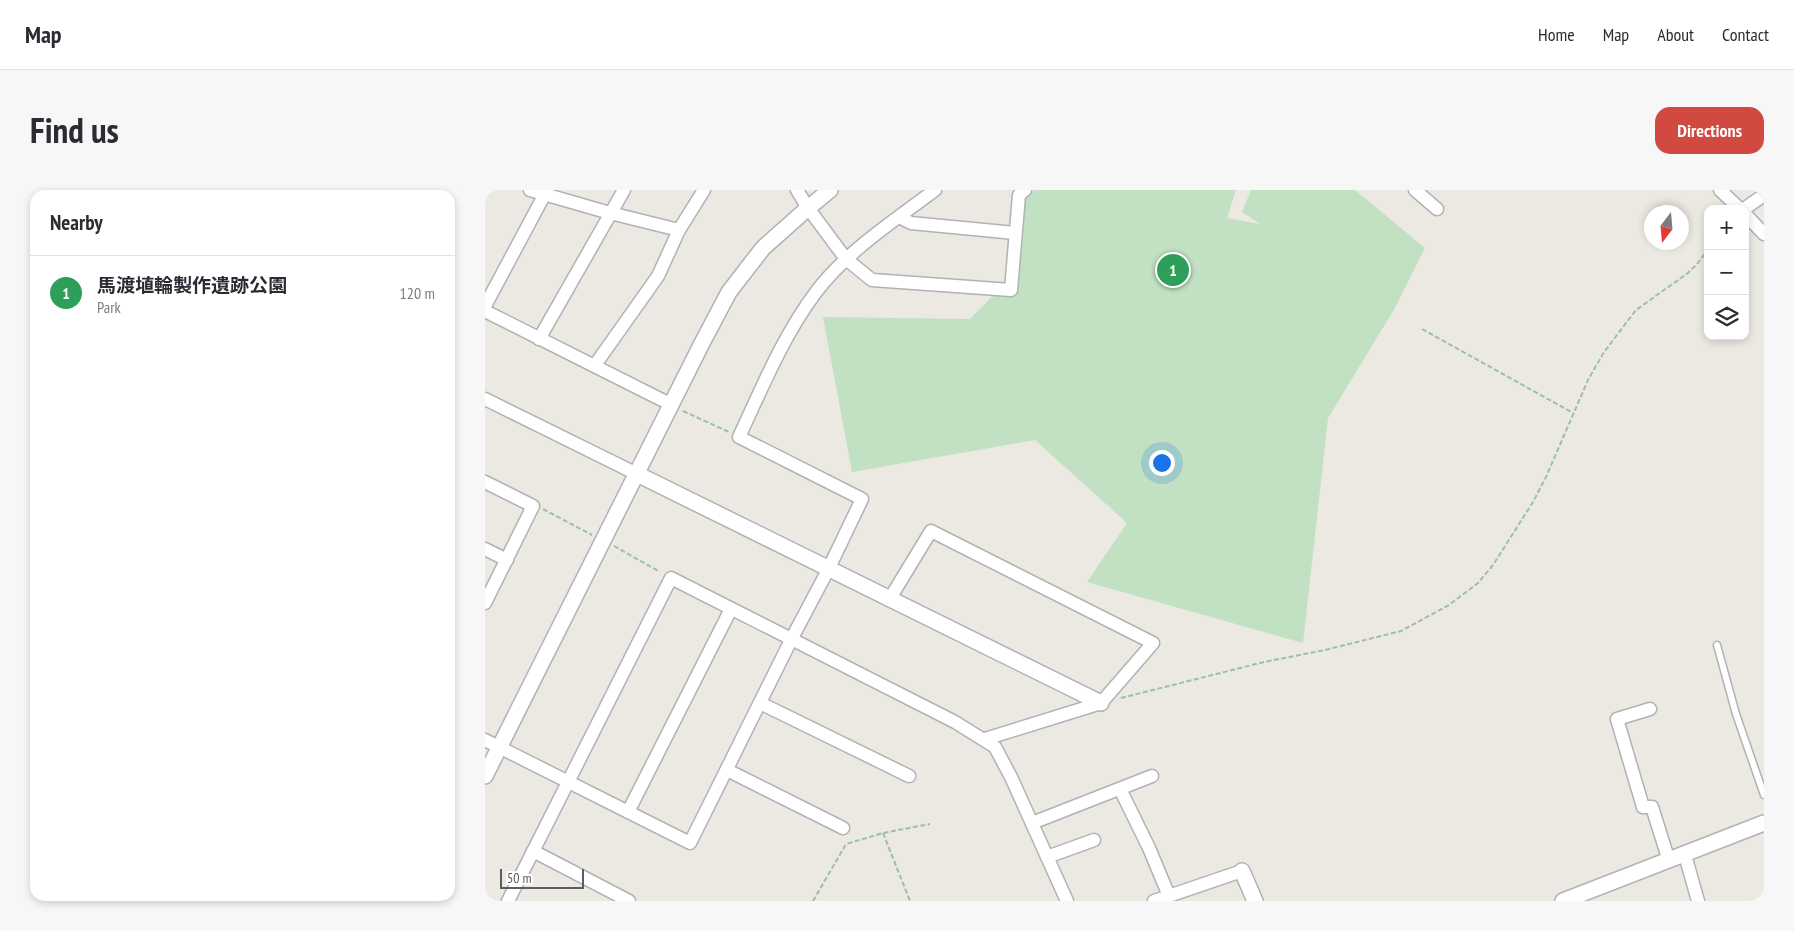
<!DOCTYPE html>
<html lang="en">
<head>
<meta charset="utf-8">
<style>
	:root { --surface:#fff; --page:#f7f7f7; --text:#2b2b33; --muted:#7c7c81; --line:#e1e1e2; --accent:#d14a42 }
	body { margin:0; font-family:"PT Sans Narrow","Noto Sans JP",sans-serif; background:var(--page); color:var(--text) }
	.controls { position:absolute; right:15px; top:15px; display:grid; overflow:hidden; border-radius:10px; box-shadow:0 2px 8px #0003 }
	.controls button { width:45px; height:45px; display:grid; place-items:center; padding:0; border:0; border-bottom:1px solid var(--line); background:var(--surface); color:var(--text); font:25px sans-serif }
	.compass { position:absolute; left:1159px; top:15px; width:45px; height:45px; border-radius:50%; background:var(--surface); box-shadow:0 2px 8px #0003; rotate:196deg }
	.scale { position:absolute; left:15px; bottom:12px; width:84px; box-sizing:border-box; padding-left:5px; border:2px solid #5a5d61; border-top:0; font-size:14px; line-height:18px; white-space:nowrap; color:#5a5d61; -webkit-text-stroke:4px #fff; paint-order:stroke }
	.you { position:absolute; left:676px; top:272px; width:18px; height:18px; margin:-12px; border:4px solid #fff; border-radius:50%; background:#1a73e8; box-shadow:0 0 0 8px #1a73e833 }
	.badge { display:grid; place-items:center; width:32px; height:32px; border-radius:50%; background:var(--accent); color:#fff; font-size:16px; font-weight:700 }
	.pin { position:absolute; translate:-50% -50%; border:2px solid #fff; box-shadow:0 1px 5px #0006 }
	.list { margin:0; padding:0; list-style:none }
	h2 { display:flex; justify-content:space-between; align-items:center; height:65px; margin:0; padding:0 20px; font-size:21px }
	h2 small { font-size:16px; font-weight:400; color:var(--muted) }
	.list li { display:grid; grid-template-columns:32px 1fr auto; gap:15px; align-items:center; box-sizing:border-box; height:75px; padding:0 20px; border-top:1px solid var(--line) }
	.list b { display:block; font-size:19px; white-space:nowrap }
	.list p { margin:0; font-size:16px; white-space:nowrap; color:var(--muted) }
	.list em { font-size:16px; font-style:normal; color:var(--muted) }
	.icon { flex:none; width:28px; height:28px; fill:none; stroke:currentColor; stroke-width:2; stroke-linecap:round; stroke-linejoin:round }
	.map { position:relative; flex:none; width:1279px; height:711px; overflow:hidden; border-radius:15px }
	header { display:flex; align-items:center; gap:30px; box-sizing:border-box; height:70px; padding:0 25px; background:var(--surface); border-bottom:1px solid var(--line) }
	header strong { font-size:24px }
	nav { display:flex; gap:28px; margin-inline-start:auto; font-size:18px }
	.intro { display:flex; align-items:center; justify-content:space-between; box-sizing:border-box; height:120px; padding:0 30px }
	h1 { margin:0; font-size:35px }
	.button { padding:12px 22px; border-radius:15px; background:var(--accent); color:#fff; font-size:18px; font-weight:700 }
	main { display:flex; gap:30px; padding:0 30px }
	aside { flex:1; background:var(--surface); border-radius:15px; box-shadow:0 2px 8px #0003 }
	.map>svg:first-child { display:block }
	.green { fill:#c2e0c2 }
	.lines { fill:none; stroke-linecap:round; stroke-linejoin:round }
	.service-casing { stroke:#b0b2b6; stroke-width:9 }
	.minor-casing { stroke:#b0b2b6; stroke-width:15 }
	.tertiary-casing { stroke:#b0b2b6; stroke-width:18 }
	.path { stroke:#9cc0a5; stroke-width:2; stroke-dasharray:5 2.5; stroke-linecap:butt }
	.service { stroke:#fff; stroke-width:6 }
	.minor { stroke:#fff; stroke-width:12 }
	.tertiary { stroke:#fff; stroke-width:15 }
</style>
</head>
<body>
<header>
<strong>Map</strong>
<nav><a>Home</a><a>Map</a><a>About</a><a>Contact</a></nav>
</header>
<div class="intro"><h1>Find us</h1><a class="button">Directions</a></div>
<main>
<aside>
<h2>Nearby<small></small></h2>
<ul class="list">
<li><span class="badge" style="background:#2e9e5b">1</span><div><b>馬渡埴輪製作遺跡公園</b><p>Park</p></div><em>120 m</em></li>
</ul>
</aside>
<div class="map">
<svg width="1279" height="711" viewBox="0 0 1279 711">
	<rect width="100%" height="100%" fill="#ebe9e2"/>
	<path class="green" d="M550,0H751L742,28L775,34L757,22L766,0H870L940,58L910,118L843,228L818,453L602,392L642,333L550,250L367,282L338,127L485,129L533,80L536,20L541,7Z"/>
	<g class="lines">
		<defs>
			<path id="service" d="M1232,455L1251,524L1279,605"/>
			<g id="minor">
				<path d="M45,0L125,23L194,40"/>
				<path d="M312,0L323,18L361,69L387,90L526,100L534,5L540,0"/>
				<path d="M930,0L952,19"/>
				<path d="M1235,0L1255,19"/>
				<path d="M1259,19L1279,5"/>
				<path d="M1260,24L1279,44"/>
				<path d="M414,27L426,33L530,43"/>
				<path d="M0,116L62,0"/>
				<path d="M0,121L187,215"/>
				<path d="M54,149L139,0"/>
				<path d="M110,175L173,86L194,40L219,0"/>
				<path d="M0,209L152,284"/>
				<path d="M0,292L48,316L0,413"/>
				<path d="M0,359L22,370"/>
				<path d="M404,410L446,341L668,453L616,513L500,549"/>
				<path d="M275,513L424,586"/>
				<path d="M1165,519L1132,529L1158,617H1167L1184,671"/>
				<path d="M0,550L205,653L307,448L343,380L377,309L254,247C277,198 298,146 331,102C361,62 410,30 450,0"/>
				<path d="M242,580L358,638"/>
				<path d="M635,599L664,658L684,706"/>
				<path d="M143,622L246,419"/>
				<path d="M547,633L667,586"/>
				<path d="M48,661L144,711"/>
				<path d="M1200,665L1213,711"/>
				<path d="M562,667L609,650"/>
				<path d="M23,711L186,388L470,532L510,557L526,587L582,711"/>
				<path d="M669,711L757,681"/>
			</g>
			<g id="tertiary">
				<path d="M152,284L616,513"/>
				<path d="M0,586L216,155L244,102L278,58L323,18L345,0"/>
				<path d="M757,681L770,711"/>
				<path d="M1078,711L1279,633"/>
			</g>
		</defs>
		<use href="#service" class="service-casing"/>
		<use href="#minor" class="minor-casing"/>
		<use href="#tertiary" class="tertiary-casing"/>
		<g class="path">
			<path d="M937,139L1088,223"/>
			<path d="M198,221L244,242"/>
			<path d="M58,319L107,345"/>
			<path d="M129,356L175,382"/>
			<path d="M636,508L779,472L840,460L916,441L964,415L993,393L1008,375L1048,312L1061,287L1103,190L1119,162L1151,120L1203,83L1212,74L1223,60"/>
			<path d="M398,643L425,711"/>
			<path d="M328,711L361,654L398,643L445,634"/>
		</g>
		<use href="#service" class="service"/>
		<use href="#minor" class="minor"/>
		<use href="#tertiary" class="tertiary"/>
	</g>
</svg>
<div class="controls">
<button>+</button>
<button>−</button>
<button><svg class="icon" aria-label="layers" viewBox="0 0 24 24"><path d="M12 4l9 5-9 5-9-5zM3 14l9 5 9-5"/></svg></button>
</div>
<svg class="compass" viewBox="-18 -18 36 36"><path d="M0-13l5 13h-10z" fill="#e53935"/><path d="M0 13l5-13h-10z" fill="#7c7c81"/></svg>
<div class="scale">50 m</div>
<div class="you"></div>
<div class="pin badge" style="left:688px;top:80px;background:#2e9e5b">1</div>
</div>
</main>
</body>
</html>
